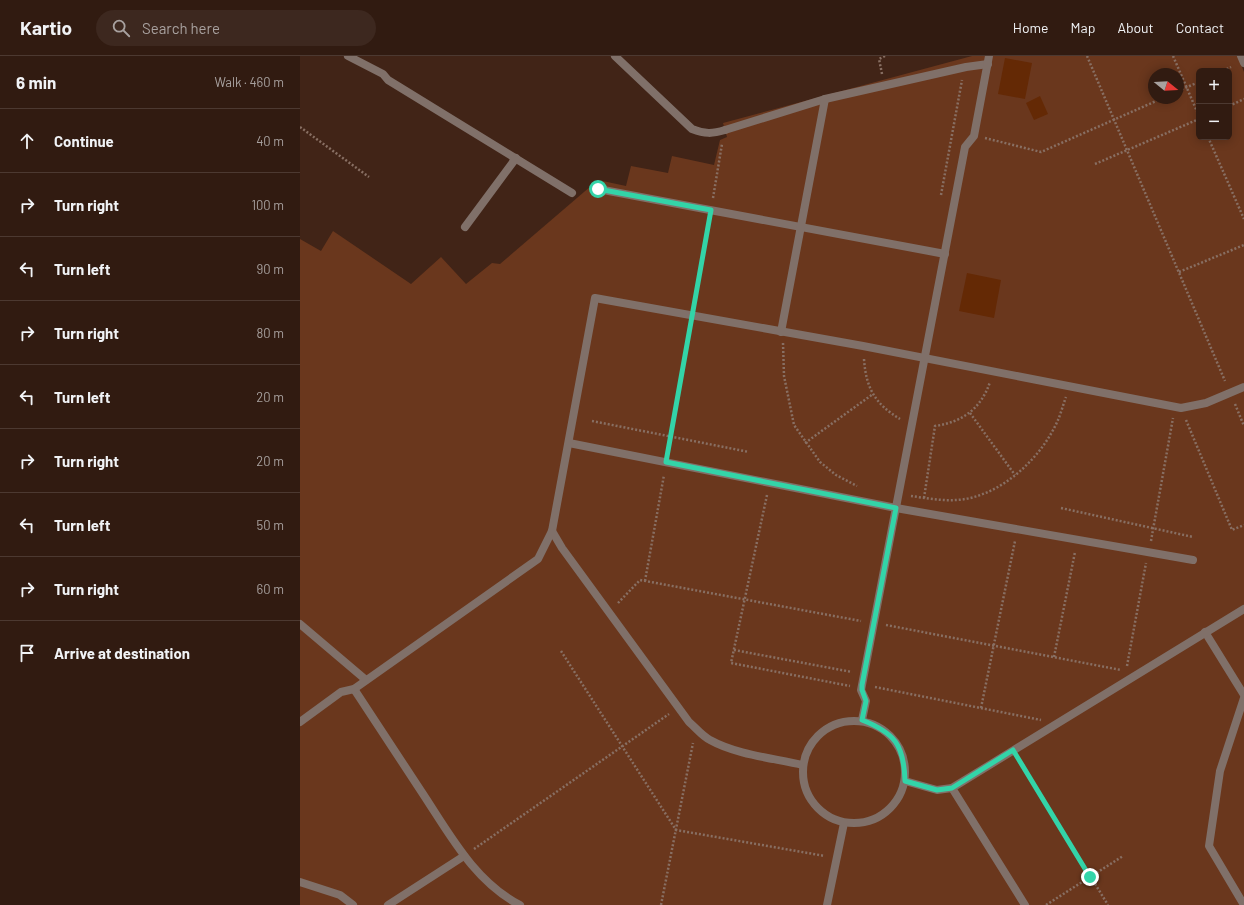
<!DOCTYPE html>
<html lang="en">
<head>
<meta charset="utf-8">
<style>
	:root { --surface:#311b11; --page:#3d281f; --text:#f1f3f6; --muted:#a8a19f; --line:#4c3931 }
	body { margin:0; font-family:Barlow,sans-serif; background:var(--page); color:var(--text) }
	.controls { position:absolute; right:12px; top:12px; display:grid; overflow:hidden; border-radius:6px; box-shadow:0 2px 10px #0003 }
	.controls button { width:36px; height:36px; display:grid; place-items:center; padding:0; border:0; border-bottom:1px solid var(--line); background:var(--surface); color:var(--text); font:20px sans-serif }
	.compass { position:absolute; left:848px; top:12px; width:36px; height:36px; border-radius:50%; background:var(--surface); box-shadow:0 2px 10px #0003; rotate:108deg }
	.stop { position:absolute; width:12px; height:12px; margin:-9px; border:3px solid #33d4a8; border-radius:50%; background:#fff }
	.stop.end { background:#33d4a8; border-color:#fff; box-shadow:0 1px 4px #0008 }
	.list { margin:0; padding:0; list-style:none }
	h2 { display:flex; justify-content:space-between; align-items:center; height:52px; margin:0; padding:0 16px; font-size:17px }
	h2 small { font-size:13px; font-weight:400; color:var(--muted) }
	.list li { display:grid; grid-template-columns:26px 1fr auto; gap:12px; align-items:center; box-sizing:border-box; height:64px; padding:0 16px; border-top:1px solid var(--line) }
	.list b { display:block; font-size:15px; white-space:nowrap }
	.list em { font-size:13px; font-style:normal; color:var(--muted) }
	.icon { flex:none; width:22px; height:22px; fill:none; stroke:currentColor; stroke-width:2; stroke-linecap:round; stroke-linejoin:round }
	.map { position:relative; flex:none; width:944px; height:849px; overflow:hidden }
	header { display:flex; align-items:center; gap:24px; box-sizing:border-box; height:56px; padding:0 20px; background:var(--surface); border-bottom:1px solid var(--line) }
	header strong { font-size:19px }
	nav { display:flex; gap:22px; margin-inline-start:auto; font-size:14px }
	.search { width:280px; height:36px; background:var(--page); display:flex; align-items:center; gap:10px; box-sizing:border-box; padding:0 14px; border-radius:22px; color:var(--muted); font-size:15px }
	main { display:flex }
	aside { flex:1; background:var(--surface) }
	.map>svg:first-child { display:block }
	.green { fill:#6a371d; fill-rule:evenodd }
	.building { fill:#642905 }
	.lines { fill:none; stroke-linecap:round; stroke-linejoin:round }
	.path { stroke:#886f63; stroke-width:2.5; stroke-dasharray:2 2; stroke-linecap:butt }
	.lane { stroke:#807069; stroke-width:8 }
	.street { stroke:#807069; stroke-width:8 }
	.route { stroke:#33d4a8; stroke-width:5 }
</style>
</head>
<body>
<header>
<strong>Kartio</strong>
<div class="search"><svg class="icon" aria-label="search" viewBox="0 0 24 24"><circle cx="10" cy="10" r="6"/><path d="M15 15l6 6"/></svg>Search here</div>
<nav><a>Home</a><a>Map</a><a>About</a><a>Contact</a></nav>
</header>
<main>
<aside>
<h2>6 min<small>Walk · 460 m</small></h2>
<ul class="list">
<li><svg class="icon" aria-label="ahead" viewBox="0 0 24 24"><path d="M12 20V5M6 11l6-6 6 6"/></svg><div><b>Continue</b></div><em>40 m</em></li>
<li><svg class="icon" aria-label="right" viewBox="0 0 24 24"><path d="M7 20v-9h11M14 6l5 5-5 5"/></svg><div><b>Turn right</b></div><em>100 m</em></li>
<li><svg class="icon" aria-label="left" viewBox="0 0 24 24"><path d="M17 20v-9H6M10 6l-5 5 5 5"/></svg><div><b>Turn left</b></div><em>90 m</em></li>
<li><svg class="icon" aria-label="right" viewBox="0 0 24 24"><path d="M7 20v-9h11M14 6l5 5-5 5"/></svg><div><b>Turn right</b></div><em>80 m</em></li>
<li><svg class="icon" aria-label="left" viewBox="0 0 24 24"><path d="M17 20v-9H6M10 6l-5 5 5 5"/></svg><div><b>Turn left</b></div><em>20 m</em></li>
<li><svg class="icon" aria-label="right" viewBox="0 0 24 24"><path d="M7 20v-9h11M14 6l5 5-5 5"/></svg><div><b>Turn right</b></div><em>20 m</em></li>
<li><svg class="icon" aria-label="left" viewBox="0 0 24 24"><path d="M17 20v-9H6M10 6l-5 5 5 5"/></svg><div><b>Turn left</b></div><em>50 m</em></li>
<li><svg class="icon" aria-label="right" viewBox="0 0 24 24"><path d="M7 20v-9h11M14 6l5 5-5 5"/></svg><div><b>Turn right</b></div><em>60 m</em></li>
<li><svg class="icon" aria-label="arrive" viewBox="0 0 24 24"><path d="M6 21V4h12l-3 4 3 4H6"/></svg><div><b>Arrive at destination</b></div></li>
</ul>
</aside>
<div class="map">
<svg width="944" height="849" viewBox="0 0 944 849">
	<rect width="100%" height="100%" fill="#412417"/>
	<path class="green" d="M672,0H938L944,16V849H0V183L21,195L33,175L111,228L141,201L166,228L192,207L200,208L298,124L326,130L331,110L368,117L372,100L414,109L420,84L427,81L423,67ZM899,15H929V81H899ZM854,18H878V42H854Z"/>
	<g class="building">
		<path d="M705,2L732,7L725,43L698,38Z"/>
		<path d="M740,40L748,58L734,64L726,47Z"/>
		<path d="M667,217L701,224L694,262L659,255Z"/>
	</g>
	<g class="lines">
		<g class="path">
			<path d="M787,0L925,325"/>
			<path d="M873,0L899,60"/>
			<path d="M923,15L931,11"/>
			<path d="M582,18L579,3L585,0"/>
			<path d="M878,35L899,26"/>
			<path d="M929,50L944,43"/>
			<path d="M0,71L69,121"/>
			<path d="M908,81L944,163"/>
			<path d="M685,82L741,96L863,42"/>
			<path d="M795,108L899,63"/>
			<path d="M641,139L662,24"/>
			<path d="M413,142L422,88"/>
			<path d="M879,216L944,189"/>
			<path d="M394,249L409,165"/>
			<path d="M483,287L484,320L494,369L520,406L536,419L557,430"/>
			<path d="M564,303C566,332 575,348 600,363"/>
			<path d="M935,348L944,370"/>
			<path d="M670,357L715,419"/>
			<path d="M886,364L932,474L944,469"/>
			<path d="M292,365L449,396"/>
			<path d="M505,387L573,338"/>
			<path d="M368,394L390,271"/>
			<path d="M467,439L431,607L550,630"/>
			<path d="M611,440C625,442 642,445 657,444C700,441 741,403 758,364C761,357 763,349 766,341"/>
			<path d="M624,442L635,370C662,366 681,353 690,326"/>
			<path d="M761,452L893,481"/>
			<path d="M851,485L873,362"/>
			<path d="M345,525L364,419"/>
			<path d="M318,547L340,524L561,565"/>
			<path d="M586,569L821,614"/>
			<path d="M434,594L552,616"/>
			<path d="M261,595L376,774L525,800"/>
			<path d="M754,601L775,496"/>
			<path d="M827,610L846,507"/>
			<path d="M575,631L741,664"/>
			<path d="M681,652L715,485"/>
			<path d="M720,705L808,849"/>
			<path d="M174,793L369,658"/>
			<path d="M361,849L393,687"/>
			<path d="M746,849L823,800"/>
		</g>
		<g class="lane">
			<path d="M425,74L525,43L666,11L688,8"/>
			<path d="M298,133L645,198"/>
			<path d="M481,276L525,43"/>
			<path d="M269,387L596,452L893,504"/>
			<path d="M252,475L262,492L389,666C396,672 402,680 410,684C437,699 473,702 503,709"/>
			<path d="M0,568L66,624"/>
			<path d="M905,576L944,639"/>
			<path d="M54,633C77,668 100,703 123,738C150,779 175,826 220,849"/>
			<path d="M562,664L566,645L561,634L562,629L665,91L674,80L689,0"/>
			<circle cx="554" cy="716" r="51"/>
			<path d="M0,666L41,636L54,633L238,503L252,475L295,242L563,290L881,352L906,347L944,331"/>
			<path d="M605,725L637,734L652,732L944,553"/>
			<path d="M652,732L725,849"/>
			<path d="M0,826L40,839L53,849"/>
			<path d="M88,849L164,800"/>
			<path d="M527,849L544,767"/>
			<path d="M944,849L909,790L920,715L944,642"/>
		</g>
		<g class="street">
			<path d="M48,0L83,18L88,24L272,137"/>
			<path d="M315,0L392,73C405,78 412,78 425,74"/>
			<path d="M941,0L944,7"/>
			<path d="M165,171L216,102"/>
		</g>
	</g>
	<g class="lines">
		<path class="route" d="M298,133L411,154L366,406L596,452L562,629V634L566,645L562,664C595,677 604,689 605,725L637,734L652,732L713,694L790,821"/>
	</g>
</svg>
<div class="controls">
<button>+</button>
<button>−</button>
</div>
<svg class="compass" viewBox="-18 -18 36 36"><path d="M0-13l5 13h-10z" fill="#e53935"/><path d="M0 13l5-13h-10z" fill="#a8a19f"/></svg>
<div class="stop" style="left:298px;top:133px"></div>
<div class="stop end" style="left:790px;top:821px"></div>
</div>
</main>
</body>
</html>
